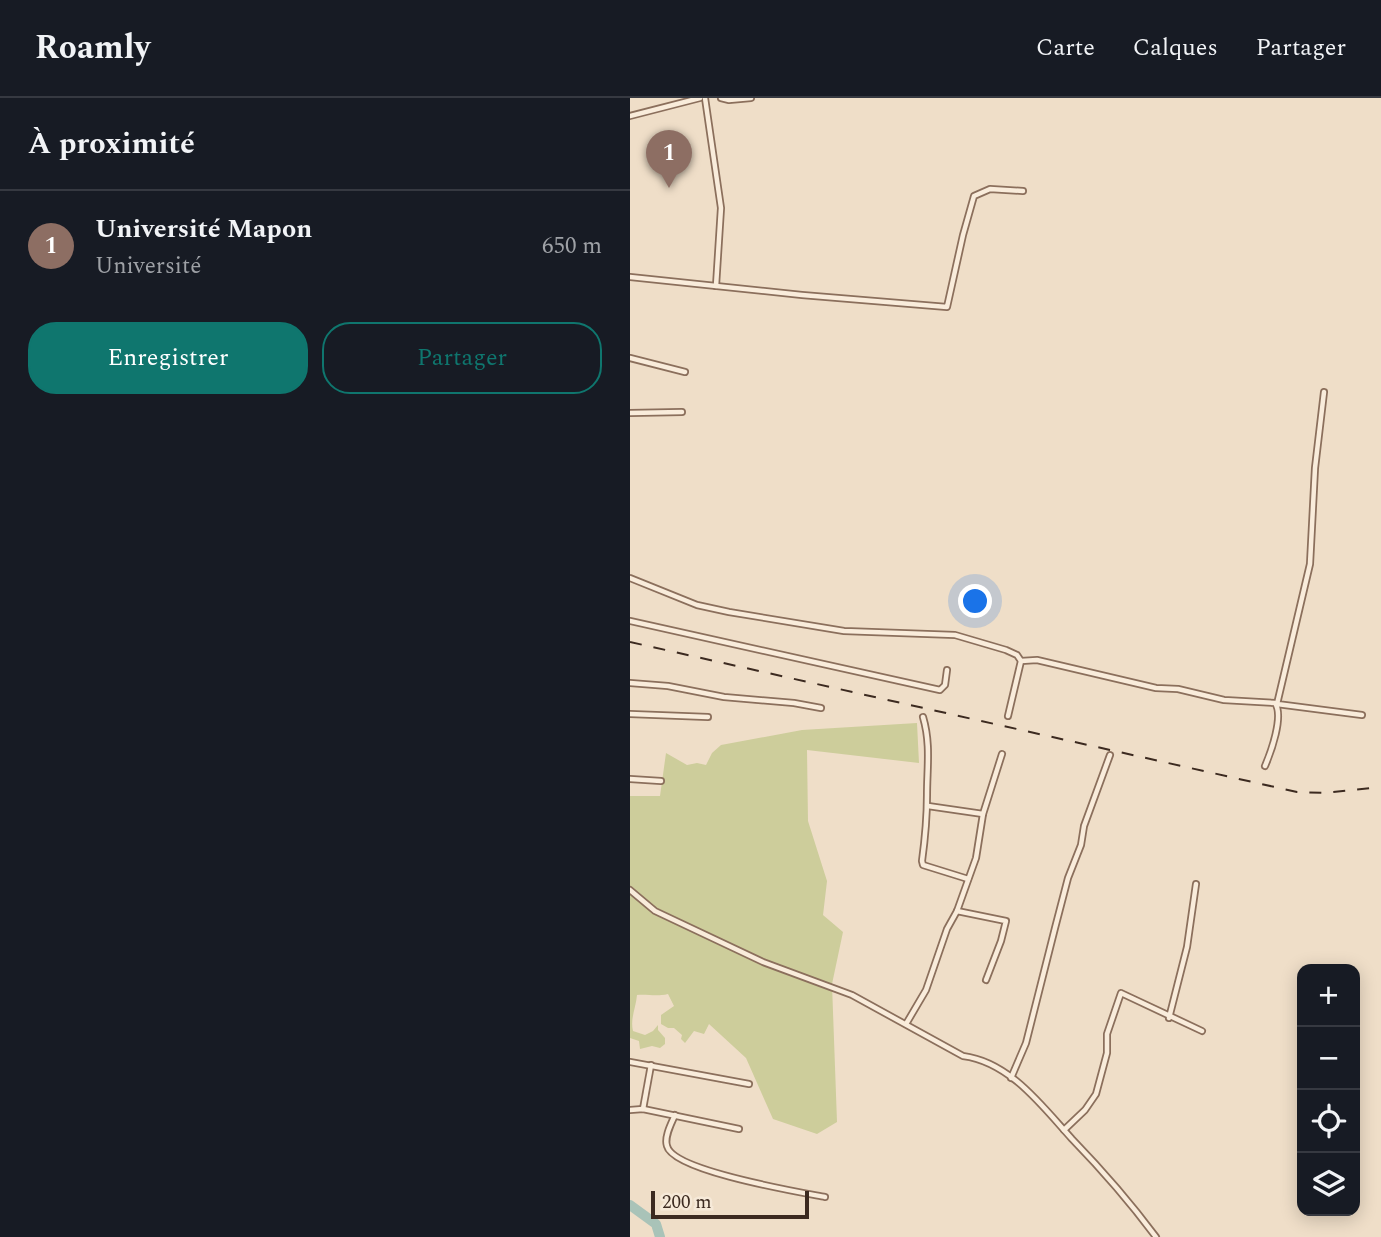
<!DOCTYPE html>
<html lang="fr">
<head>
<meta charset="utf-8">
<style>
	:root { --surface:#171b24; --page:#20242c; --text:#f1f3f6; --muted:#9ea1a6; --line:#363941; --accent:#0f766e }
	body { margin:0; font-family:Spectral,serif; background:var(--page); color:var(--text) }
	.controls { position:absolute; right:21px; bottom:21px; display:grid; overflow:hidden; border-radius:14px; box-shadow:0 4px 18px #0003 }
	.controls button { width:63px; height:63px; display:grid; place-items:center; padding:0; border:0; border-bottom:2px solid var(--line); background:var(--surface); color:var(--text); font:35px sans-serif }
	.scale { position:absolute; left:21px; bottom:18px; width:158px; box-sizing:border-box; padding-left:7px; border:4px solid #3c2a20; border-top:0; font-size:19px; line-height:24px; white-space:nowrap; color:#3c2a20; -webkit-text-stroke:5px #f6e9d8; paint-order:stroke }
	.you { position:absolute; left:346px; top:504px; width:24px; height:24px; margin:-18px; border:5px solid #fff; border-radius:50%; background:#1a73e8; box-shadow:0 0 0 10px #1a73e833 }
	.badge { display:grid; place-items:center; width:46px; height:46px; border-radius:50%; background:var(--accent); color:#fff; font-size:23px; font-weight:700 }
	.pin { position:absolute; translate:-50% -58px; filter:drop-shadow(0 2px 4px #0008) }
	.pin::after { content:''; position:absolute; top:37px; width:24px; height:21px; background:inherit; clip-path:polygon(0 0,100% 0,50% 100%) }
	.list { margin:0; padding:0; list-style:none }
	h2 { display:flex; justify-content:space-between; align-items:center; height:91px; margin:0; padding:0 28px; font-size:30px }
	h2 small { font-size:23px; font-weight:400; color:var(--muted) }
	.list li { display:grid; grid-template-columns:46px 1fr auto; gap:21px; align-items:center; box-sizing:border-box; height:112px; padding:0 28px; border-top:2px solid var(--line) }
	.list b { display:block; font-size:26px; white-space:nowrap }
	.list p { margin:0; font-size:23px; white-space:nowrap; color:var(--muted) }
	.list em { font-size:23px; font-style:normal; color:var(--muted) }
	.actions { display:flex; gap:14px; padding:21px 28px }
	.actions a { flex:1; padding:16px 0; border:2px solid var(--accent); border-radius:28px; text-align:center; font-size:24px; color:var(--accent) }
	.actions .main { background:var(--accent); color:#fff }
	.icon { flex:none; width:38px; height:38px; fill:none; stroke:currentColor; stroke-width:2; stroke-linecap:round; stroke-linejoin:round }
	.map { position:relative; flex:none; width:751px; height:1139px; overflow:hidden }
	header { display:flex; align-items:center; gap:42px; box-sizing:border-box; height:98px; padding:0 35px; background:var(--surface); border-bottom:2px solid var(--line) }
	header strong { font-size:33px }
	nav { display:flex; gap:38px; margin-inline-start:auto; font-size:24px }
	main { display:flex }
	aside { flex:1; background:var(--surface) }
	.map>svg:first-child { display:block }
	.green { fill:#cdcd9b }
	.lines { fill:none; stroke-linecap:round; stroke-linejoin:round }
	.river { stroke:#a9c3b8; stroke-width:10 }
	.street-casing { stroke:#8b6f5c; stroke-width:8 }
	.street { stroke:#f9ecdb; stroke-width:4.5 }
	.rail { stroke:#3c2a20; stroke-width:2; stroke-dasharray:12 12; stroke-linecap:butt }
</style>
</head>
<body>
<header>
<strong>Roamly</strong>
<nav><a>Carte</a><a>Calques</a><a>Partager</a></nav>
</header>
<main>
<aside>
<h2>À proximité<small></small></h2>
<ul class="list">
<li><span class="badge" style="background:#8d6e63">1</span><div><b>Université Mapon</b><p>Université</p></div><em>650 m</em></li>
</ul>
<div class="actions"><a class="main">Enregistrer</a><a>Partager</a></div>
</aside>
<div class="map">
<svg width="751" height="1139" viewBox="0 0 751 1139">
	<rect width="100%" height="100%" fill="#efdec8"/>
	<path class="green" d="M287,625L289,665L177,652L178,723L197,783L193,817L213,834L202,886L207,1024L187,1036L143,1021L116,960L79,926L74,936L64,933L55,945L51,941L52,937L44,930H38L31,926V917L44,908L38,896C26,899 18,896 7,897C6,910 0,920 3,933L15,937L23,933L28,927V932L35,940V946L30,950L22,948L10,951L9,943L0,940V698H30L36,655L57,667L67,665L76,667L82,655L91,647L172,632Z"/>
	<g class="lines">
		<path class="river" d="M0,1107L26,1126L30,1139"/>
		<defs>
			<g id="street">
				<path d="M75,0L91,110L86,188"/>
				<path d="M91,0L99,2L121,0"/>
				<path d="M0,18L70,0"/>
				<path d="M0,179L172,197L317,209L333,137L344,98L360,91L393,93"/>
				<path d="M0,260L55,274"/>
				<path d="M694,294L685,370L680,466L647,606L732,617"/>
				<path d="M0,315L52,314"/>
				<path d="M0,480L67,507L99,514L214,533L325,537L376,552L387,557L391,563L378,618"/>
				<path d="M0,523L310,592L315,587L317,572"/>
				<path d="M391,563L407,562L526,590L548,591L594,602L645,605C654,618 641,654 635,668"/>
				<path d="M0,585L38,588L94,599L164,605L191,610"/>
				<path d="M0,616L78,619"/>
				<path d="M293,619C301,646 297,670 297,697C297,719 295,741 292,763L293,767L338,781"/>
				<path d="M0,681L31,683"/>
				<path d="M298,708L353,716"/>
				<path d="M0,792L25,813L133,864L222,897L333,958C380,964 412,1008 442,1041C472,1072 500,1104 526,1139"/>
				<path d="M327,813L376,823L371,843L356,882"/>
				<path d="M539,920L557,849L566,786"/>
				<path d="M276,926L296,892L317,831L327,813L346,760L353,716L372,656"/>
				<path d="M0,964L119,986"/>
				<path d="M381,980L396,945L425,830L438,780L451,747L454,728L480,657"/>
				<path d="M13,1011L21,967"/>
				<path d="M0,1012L13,1011L109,1031"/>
				<path d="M45,1017C41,1026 34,1039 37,1048C43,1073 169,1094 195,1099"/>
				<path d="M434,1032L455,1012L466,996L477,955V936L491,895L572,933"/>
			</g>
		</defs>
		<use href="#street" class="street-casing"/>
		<use href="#street" class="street"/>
		<path class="rail" d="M0,544L667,694L695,695L751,689"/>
	</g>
</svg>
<div class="controls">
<button>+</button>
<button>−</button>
<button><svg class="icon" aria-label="locate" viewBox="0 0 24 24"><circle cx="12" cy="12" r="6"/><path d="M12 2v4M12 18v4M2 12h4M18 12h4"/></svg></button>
<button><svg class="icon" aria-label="layers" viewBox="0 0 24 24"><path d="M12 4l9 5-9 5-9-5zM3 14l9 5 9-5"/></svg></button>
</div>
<div class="scale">200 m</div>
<div class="you"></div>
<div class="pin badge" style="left:39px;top:90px;background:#8d6e63">1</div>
</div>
</main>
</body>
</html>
